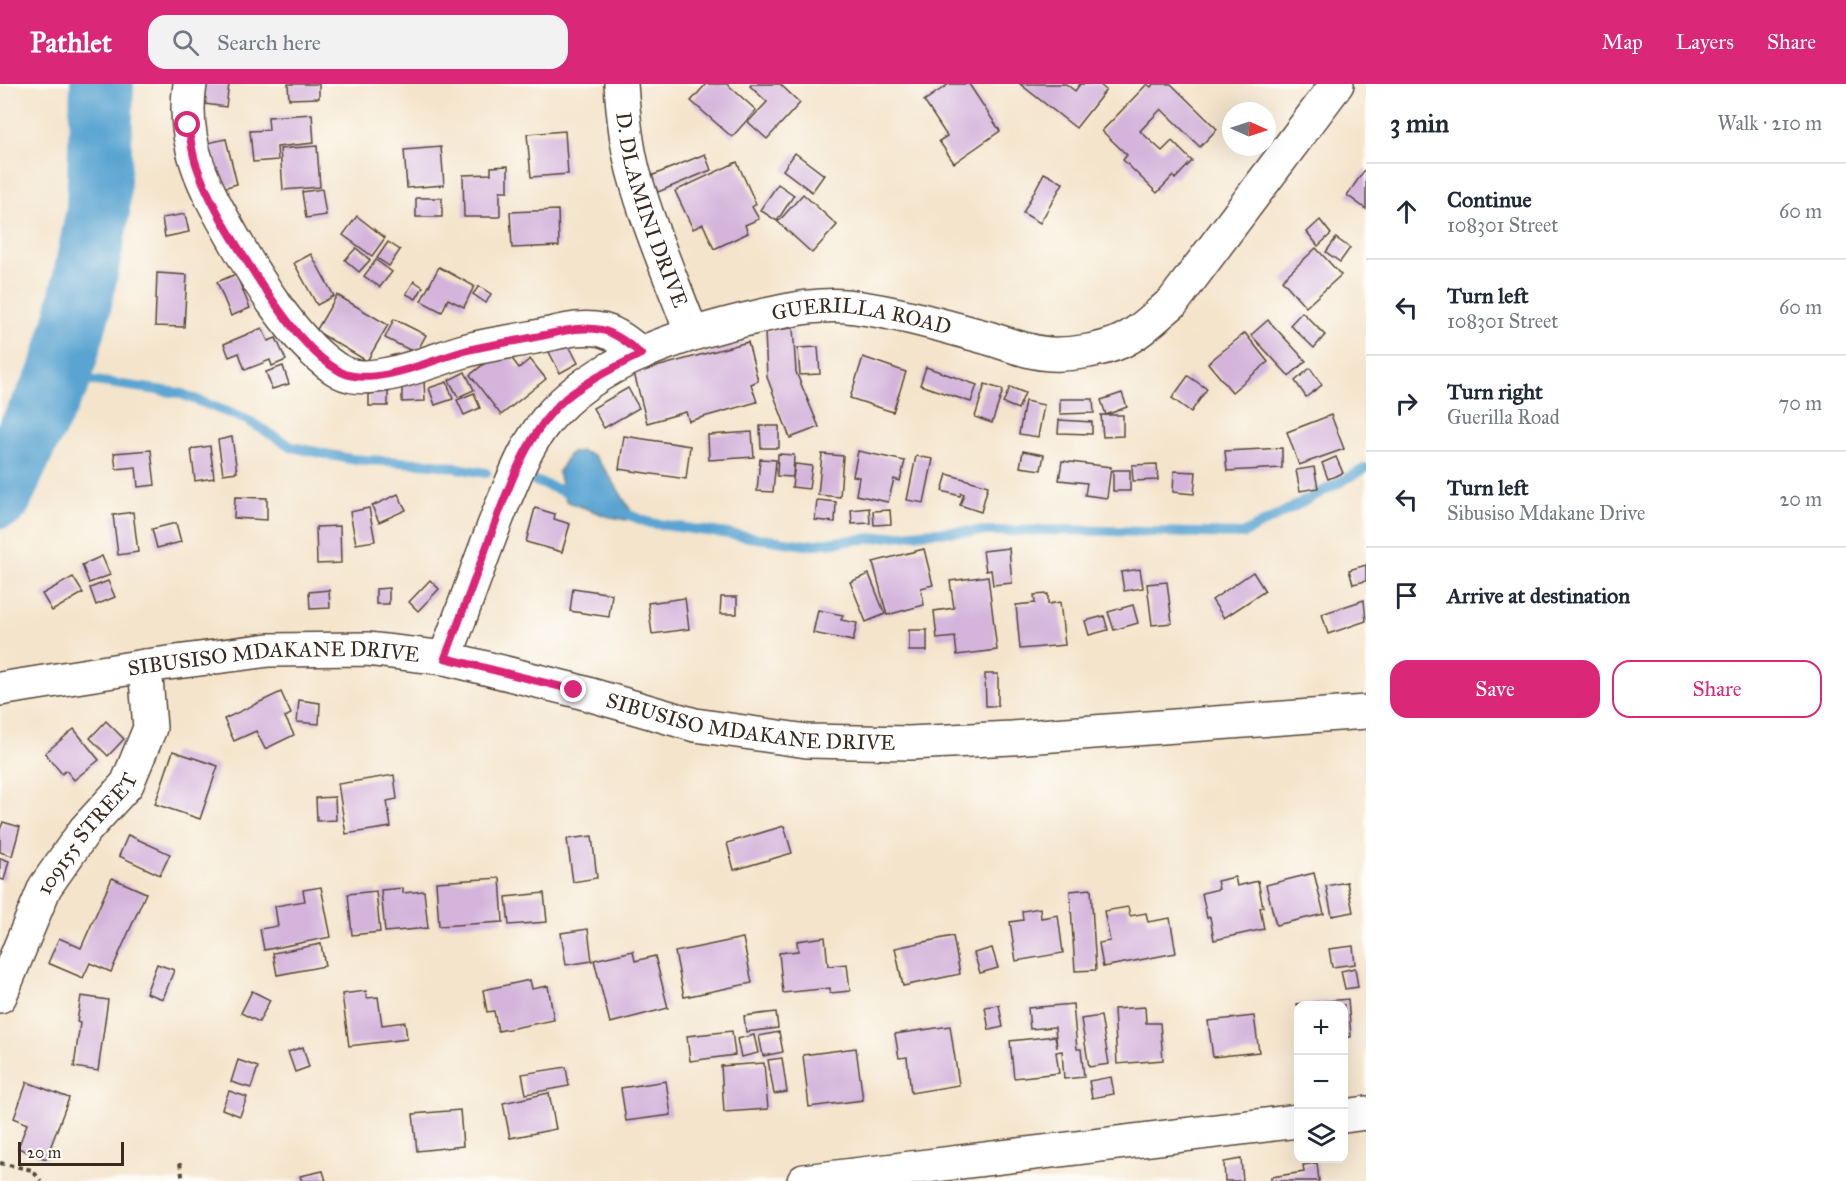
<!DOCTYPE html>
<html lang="en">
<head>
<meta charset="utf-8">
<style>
	:root { --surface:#fff; --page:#f2f2f3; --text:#1f2937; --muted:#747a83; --line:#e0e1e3; --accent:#db2777 }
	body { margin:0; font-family:"IM FELL Great Primer",serif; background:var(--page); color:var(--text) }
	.controls { position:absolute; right:18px; bottom:18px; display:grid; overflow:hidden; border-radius:12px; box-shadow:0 6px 24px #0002 }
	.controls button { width:54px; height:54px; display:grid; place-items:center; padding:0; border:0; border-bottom:2px solid var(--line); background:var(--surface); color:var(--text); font:30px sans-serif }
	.compass { position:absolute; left:1222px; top:18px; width:54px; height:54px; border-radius:50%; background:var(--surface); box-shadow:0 6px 24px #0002; rotate:93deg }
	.scale { position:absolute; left:18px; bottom:15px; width:106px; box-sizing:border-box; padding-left:6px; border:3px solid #3b2a1e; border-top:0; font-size:16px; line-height:21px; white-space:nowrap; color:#3b2a1e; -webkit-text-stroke:4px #fdfcf7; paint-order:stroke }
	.stop { position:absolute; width:18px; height:18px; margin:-14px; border:4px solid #db2777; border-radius:50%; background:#fff }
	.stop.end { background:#db2777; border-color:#fff; box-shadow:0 2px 6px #0008 }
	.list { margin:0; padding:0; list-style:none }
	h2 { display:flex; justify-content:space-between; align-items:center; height:78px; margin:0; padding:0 24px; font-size:26px }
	h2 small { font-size:20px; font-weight:400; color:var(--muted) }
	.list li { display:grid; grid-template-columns:39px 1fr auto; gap:18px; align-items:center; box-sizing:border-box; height:96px; padding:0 24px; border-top:2px solid var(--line) }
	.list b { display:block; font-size:22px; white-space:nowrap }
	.list p { margin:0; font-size:20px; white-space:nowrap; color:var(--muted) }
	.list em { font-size:20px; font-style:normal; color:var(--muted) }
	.actions { display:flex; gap:12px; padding:18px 24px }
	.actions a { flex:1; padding:14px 0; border:2px solid var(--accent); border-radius:18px; text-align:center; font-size:21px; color:var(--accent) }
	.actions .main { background:var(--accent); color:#fff }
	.icon { flex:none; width:33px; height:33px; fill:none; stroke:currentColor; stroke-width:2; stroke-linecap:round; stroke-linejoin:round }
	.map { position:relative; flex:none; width:1366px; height:1097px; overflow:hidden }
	header { display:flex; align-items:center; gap:36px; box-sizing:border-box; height:84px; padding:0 30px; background:var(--accent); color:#fff }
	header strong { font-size:28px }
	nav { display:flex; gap:33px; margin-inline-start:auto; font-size:21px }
	.search { width:420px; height:54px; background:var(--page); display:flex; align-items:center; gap:15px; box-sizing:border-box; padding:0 21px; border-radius:18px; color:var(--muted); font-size:22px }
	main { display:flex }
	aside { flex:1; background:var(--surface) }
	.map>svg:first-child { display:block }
	.water { fill:#5aa4d1; stroke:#4a6778; stroke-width:1.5 }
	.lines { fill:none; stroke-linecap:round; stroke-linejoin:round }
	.stream { stroke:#5aa4d1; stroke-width:10 }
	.river { stroke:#5aa4d1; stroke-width:64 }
	.building { fill:#d4b4db }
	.minor-casing { stroke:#574638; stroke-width:36 }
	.tertiary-casing { stroke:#574638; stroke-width:36 }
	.path { stroke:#574638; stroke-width:4; stroke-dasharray:4.5 4.5; stroke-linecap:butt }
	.minor { stroke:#fff; stroke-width:33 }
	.tertiary { stroke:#fff; stroke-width:33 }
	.route { stroke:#db2777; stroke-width:8 }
	.labels { text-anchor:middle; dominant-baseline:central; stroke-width:6; stroke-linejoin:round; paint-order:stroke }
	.street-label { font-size:21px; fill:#3b2a1e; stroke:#fdfcf7 }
</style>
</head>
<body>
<header>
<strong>Pathlet</strong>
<div class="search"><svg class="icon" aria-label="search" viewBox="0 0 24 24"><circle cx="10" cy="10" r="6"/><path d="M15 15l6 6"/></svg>Search here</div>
<nav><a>Map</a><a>Layers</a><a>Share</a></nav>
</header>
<main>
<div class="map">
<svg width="1366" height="1097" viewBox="0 0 1366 1097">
	<rect width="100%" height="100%" fill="#fdfcf7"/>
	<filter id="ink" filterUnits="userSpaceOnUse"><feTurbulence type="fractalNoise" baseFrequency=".0167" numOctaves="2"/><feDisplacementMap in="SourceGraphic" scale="12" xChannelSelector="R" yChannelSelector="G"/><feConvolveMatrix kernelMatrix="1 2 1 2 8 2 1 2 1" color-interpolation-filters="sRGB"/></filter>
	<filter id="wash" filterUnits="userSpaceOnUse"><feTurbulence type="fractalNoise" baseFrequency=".008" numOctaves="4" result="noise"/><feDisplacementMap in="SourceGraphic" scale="24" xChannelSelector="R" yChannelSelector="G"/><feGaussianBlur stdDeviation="1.35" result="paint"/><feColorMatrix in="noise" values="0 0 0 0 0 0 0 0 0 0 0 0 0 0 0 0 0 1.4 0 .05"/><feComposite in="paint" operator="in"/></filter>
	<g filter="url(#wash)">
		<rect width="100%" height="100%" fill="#f4e4cb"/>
		<path class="water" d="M580,367L593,371L609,391L631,427L626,436L606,432L566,417L558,389L569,370Z"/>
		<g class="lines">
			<g class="stream">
				<path d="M60,292L179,309L247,336L292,363L350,375L435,380L486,389"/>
				<path d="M535,397L576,412"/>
				<path d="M616,426L650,439L806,461L932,448L1063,446L1243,450L1366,384"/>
			</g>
			<path class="river" d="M0,413L24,359L60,292L78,228L98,127L102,0"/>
		</g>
		<g id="blocks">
			<g class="building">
				<path d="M194,0H229L226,23L191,18Z"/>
				<path d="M288,0H319V14L289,15Z"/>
				<path d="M706,0H727L756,26L732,53L691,17Z"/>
				<path d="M752,0H780L800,19L767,55L748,38L767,18L750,2Z"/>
				<path d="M949,0H969L1000,47L954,79L939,57L947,52L924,17Z"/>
				<path d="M1020,0H1066L1075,7L1080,0H1099L1106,6L1076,44Z"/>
				<path d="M1147,0L1151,3L1153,0H1171L1217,45L1200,63L1161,25L1140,47L1162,67L1172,57L1192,77L1175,95L1173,92L1157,109L1123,76L1127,71L1102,47Z"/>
				<path d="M312,30L314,59L277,63L278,76L253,78L250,47L269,46L268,33Z"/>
				<path d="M565,47L568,90L531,93L527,50Z"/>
				<path d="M226,55L237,100L216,106L203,60Z"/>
				<path d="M317,62L320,103L283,106L280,65Z"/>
				<path d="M441,63L444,101L407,104L404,66Z"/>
				<path d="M795,69L824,91L812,108L783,86Z"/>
				<path d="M705,70L711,86L658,108L651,92Z"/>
				<path d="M737,78L756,120L752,123L759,135L745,141L748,149L714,165L703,140L693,145L675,107Z"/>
				<path d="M508,82V107H500V133H464L463,91L491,90V83Z"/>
				<path d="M1366,84V125L1347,111Z"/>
				<path d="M1044,89L1063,99L1040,139L1023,129Z"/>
				<path d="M778,100L794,111L777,137L760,126Z"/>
				<path d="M322,105L326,131L306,134L302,108Z"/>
				<path d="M803,110L837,141L812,169L778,138Z"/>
				<rect x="416" y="114" width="26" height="19"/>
				<path d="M558,126L559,162L512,164L510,128Z"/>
				<path d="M185,130L189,148L165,153L162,134Z"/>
				<path d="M357,132L385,154L372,172L343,151Z"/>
				<path d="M1320,136L1331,150L1318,162L1307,148Z"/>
				<path d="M1336,154L1350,164L1340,178L1326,168Z"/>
				<path d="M388,158L400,166L389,182L377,174Z"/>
				<path d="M356,164L370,176L359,188L345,176Z"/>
				<path d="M1316,164L1341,191L1306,223L1282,196Z"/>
				<path d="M311,170L334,212L317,221L294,179Z"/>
				<path d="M376,176L392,188L380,203L364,192Z"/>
				<path d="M439,183L474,202L464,223L448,215L442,228L421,217Z"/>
				<path d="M157,189L187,191L184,243L155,242Z"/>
				<path d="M236,190L250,224L231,232L217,198Z"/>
				<path d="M414,197L423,203L416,215L406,210Z"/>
				<path d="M479,202L491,210L486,219L473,210Z"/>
				<path d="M337,211L388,241L367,277L316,247Z"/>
				<path d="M1302,228L1325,251L1314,264L1290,241Z"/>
				<path d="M394,235L426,251L416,269L385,254Z"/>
				<path d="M1268,236L1306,277L1289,292L1251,251Z"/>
				<path d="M262,244L268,257L276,254L286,276L272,282L270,276L245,286L239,269L229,273L224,260Z"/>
				<path d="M793,244L796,288L819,343L790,354L767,293L765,247Z"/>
				<path d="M1245,249L1268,278L1232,308L1208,279Z"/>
				<path d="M567,258L578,279L560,289L549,268Z"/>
				<path d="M748,258L758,297L751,300L757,318L689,337L686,328L647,339L634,289Z"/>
				<path d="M818,263L820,290L800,291L798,264Z"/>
				<path d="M504,264L519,284L530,275L546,295L501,331L470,291Z"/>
				<path d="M863,273L906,288L893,328L850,314Z"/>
				<path d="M283,282L289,300L272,305L266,288Z"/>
				<path d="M926,283L977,301L971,318L920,301Z"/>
				<path d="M1310,284L1322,301L1306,313L1295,297Z"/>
				<path d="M465,288L474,306L458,313L449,296Z"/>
				<path d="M1188,292L1207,305L1191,328L1172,314Z"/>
				<path d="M424,297L425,317L402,318V298Z"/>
				<path d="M447,298L453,315L435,321L429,304Z"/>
				<path d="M985,300L1003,306L992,339L975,333Z"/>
				<path d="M388,303V322H369V304Z"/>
				<path d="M1010,303L1025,309L1018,325L1003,319Z"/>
				<path d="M628,304L639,324L604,344L593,324Z"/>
				<path d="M474,309L480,324L464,331L457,316Z"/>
				<path d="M1122,309L1127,323L1106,331L1101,316Z"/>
				<path d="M1060,315H1093L1094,329L1060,330Z"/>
				<path d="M1025,317L1044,321L1038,353L1019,350Z"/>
				<path d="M1101,331H1123V352L1103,353Z"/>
				<path d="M1331,331L1344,365L1299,381L1287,348Z"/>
				<path d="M1059,336L1092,338V350L1058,349Z"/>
				<path d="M760,342H779V364H761Z"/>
				<path d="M752,348L754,373L709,376L708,351Z"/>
				<path d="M624,352L690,362L686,395L619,385Z"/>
				<path d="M232,353L237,388L223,390L218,356Z"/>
				<path d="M210,362L214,394L195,397L191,365Z"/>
				<path d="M1282,364V384L1227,387L1225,367Z"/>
				<path d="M151,366L155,401L138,403L136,383L116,385L114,369Z"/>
				<path d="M858,367L905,377L900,397L894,395L888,418L856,411L859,393L853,392Z"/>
				<path d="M1023,367L1044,371L1041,386L1020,383Z"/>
				<path d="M778,370L794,371L793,393L777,392Z"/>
				<path d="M822,370L843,372L840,413L818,411Z"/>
				<path d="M916,372L933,375L924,419L907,416Z"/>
				<path d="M1336,373L1343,389L1328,395L1322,379Z"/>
				<path d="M760,375L776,376L773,408L757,407Z"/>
				<path d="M1062,377L1111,383L1107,414L1085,411L1087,399L1059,396Z"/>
				<path d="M795,380L812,382L809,405L792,403Z"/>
				<path d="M1157,380L1158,396L1133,397L1132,381Z"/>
				<path d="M1314,383L1318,404L1300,407L1296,386Z"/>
				<rect x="1113" y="386" width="17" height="21"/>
				<path d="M1174,387L1196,388L1194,410L1173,408Z"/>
				<path d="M947,390L988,402L981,428L960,421L964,410L961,409L960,412L942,407Z"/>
				<path d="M398,410L406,426L379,438L372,422Z"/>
				<path d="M235,413L267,414V436L234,434Z"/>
				<path d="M817,416L836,418L835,438L815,436Z"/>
				<path d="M369,424L375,457L356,460L350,428Z"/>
				<path d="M535,424L555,430L554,435L570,440L562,468L526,458Z"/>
				<path d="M869,424L870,439L852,440L851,426Z"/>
				<path d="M890,426L891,440L874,441L873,427Z"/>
				<path d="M133,428L138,468L118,471L113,431Z"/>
				<path d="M176,439L181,458L157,464L152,445Z"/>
				<path d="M340,442L341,479L317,480L316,443Z"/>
				<path d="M1009,464L1012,499L993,501L991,486L986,487L983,467Z"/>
				<path d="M924,465L933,501L921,504L924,521L887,531L873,478Z"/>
				<path d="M102,472L110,491L89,499L82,481Z"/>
				<path d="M1366,481V497L1353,500L1349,486Z"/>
				<path d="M1140,485L1143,504L1124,507L1121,488Z"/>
				<path d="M1253,488L1265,507L1224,534L1212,516Z"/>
				<path d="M869,490L885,530L866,538L850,498Z"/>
				<path d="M988,492L997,566L957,571L955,553L937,555L934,527L954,524L950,497Z"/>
				<path d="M73,493L83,509L52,527L42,510Z"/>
				<path d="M430,496L439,505L418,527L409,518Z"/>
				<path d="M108,497L115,513L96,521L90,504Z"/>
				<path d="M1167,498L1172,539L1152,541L1147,500Z"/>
				<path d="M389,504V520H376V505Z"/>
				<path d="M573,504L612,510L609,533L570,527Z"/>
				<path d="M329,506L330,524L310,525L309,508Z"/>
				<path d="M1048,510V520L1060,518L1065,561L1020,565L1016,521L1035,519L1034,511Z"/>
				<path d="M721,513H737V530H720Z"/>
				<path d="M685,514L689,545L652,550L648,519Z"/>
				<path d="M1364,516L1366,537L1328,550L1322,530Z"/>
				<path d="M1133,521L1138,539L1114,546L1108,528Z"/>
				<path d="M818,526L843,531L841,536L857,539L853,557L813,549Z"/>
				<path d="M1104,532L1108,546L1089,551L1085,537Z"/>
				<rect x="909" y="546" width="18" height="21"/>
				<path d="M985,590H998V622H986Z"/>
				<path d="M281,608L291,630L285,633L294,651L265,665L256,647L234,657L224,635Z"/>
				<path d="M299,616L320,619L319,640L297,638Z"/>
				<path d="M106,637L124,655L108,672L90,654Z"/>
				<path d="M74,645L99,676L74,696L66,686L62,690L45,669Z"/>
				<path d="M173,667L218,682L200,735L155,720Z"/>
				<path d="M394,691L397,715L387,717L391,743L346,750L338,700Z"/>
				<path d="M335,713L336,736L317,737L316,714Z"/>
				<path d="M3,738L20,743L12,772L0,768V746Z"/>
				<path d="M784,742L792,769L734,786L727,759Z"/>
				<path d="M128,751L170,770L160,791L119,772Z"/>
				<path d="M592,752L597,794L573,798L567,755Z"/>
				<path d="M0,774L9,777L4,796L0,795Z"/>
				<path d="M1314,789L1324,830L1276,841L1266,801Z"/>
				<path d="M1235,793L1237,802L1258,797L1263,823L1260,824L1264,845L1214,856L1210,833L1207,834L1202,809L1219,805L1217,797Z"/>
				<path d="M112,794L146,809L111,888L90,879L83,894L48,879L59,854L81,864Z"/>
				<path d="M500,794L503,838L439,842L436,798Z"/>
				<path d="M1347,798L1353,828L1332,832L1326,802Z"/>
				<path d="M321,803L331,853L264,866L260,845L278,842L275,822L305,817L303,806Z"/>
				<path d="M403,804V809L424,807L428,844L385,848L381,806Z"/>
				<path d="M1091,805L1096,886L1075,887L1070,807Z"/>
				<path d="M376,807L380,848L352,851L348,810Z"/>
				<path d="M544,809L547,838L509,841L506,813Z"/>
				<path d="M1128,823L1130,832L1146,829L1148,838L1170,834L1176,869L1103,883L1099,859L1110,857L1104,827Z"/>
				<path d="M1040,824L1041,834L1058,831L1063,869L1016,877L1010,838L1023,836L1022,827Z"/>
				<path d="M588,845L592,877L566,881L561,849Z"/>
				<path d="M953,852L960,890L903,902L895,864Z"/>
				<path d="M825,853L828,882L847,880L850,907L830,909V904L783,909L779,869L798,867L797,857Z"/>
				<path d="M743,854L752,899L684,913L675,868Z"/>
				<path d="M321,860L325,882L277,891L273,869Z"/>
				<path d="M1353,862L1355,880L1332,883L1329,865Z"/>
				<path d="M992,864L998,884L980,889L974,869Z"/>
				<path d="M633,867L635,877L655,872L668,924L610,939L594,876Z"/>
				<path d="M157,880L174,886L163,915L146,909Z"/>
				<path d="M1355,884L1358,903L1345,905L1341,887Z"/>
				<path d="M530,896L532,905L548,902L554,936L498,947L494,927L487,928L483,906Z"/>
				<path d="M252,907L270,916L259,938L241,929Z"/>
				<path d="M366,907L367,914L378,913L382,941L405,938L407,955L349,962L342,910Z"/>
				<path d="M81,912L108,916L98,987L74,983L80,939L77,938Z"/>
				<path d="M1348,915L1351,953H1344V921H1297V920Z"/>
				<path d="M1073,920L1077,965H1081L1084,993L1064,995L1062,967L1056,968L1059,989L1014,994L1010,957L1055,952L1057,964L1055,943L1030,945L1028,924Z"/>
				<path d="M999,921L1003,943L989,946L985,923Z"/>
				<path d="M1145,923L1146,939H1160L1163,976L1117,980L1114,925Z"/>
				<path d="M776,928L778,944L746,948L744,932Z"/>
				<path d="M1101,932L1109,980L1089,983L1081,935Z"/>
				<path d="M1254,932L1259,968L1213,973L1208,937Z"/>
				<path d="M950,942L959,1001L911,1009L907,973L899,974L895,950Z"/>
				<path d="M732,947L735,971L690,977L687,952Z"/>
				<path d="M779,948L783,968L763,972L759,952Z"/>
				<path d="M754,951L758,969L741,973L737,955Z"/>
				<path d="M303,963L309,983L295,988L288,968Z"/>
				<path d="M856,964L863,1016L809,1023L803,971Z"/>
				<path d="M782,974L787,1008L774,1010L768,976Z"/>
				<path d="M238,976L258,983L251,1004L231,998Z"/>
				<path d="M764,979L768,1025L724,1028L721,982Z"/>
				<path d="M566,983L569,1002L526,1010L522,990Z"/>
				<path d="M1111,993L1114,1010L1092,1014L1089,997Z"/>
				<path d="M666,997L671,1031L626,1037L621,1004Z"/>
				<path d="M27,998L69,1014L46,1075L18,1064L27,1040L14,1034Z"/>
				<path d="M229,1007L247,1013L240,1032L222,1025Z"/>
				<path d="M549,1009L556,1045L510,1054L503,1019Z"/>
				<path d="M460,1026L463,1062L417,1067L413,1030Z"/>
				<path d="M1241,1075L1243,1097H1225L1224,1078Z"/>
				<path d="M1317,1079L1319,1097H1271V1093L1304,1088L1303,1081Z"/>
				<path d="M323,1087L326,1097H302L300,1092Z"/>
			</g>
		</g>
	</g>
	<g filter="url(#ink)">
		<use href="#blocks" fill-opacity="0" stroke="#574638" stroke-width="1.5"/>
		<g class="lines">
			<defs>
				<g id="minor">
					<path d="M190,0C180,64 208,109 238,162C260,201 301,266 341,288C371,304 432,276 464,267C487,260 511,258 535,253C558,249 579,241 602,246C617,250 629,260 641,270"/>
					<path id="s1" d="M621,0C623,29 626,58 633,86C648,142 672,196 692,250"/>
					<path id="s2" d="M445,574C464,524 481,474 501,424C514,394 525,363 546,337C594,277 686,249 757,233C789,226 823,218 855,223C900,229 944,242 988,254C1008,260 1030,269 1051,270C1072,271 1102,266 1120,258C1140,249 1156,232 1173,218L1337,0"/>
					<path id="s3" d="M0,912L45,803L85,746L127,700L150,644L145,582"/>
					<path d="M1344,1032L1366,1029"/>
					<path d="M804,1097L1298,1037"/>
				</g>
				<g id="tertiary">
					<path id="s4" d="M0,605L145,582L269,566L367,565L445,574L574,606L695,641L807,657L909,659L1012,654L1366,628"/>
				</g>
			</defs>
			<use href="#minor" class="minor-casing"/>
			<use href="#tertiary" class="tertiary-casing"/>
			<g class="path">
				<path d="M0,1079L32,1086L41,1097"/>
				<path d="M180,1079L183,1097"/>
			</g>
			<use href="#minor" class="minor"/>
			<use href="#tertiary" class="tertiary"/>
		</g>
	</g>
	<g class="lines" filter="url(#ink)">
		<path class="route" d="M188,41C190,53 192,66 195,77C208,118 238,164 262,201C283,231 308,270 341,288C372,304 432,276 464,267C487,261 512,258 535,253C558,249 578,241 602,246C617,250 629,260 641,270C615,283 589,296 566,314C524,350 504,416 485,467C472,502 459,538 445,574L574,606"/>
	</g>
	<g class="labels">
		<g class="street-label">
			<text stroke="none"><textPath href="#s1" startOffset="130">D. DLAMINI DRIVE</textPath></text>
			<text stroke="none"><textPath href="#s2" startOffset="604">GUERILLA ROAD</textPath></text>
			<text stroke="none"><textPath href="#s4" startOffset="276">SIBUSISO MDAKANE DRIVE</textPath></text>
			<text stroke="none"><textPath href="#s4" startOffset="762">SIBUSISO MDAKANE DRIVE</textPath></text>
			<text stroke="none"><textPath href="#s3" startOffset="186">109155 STREET</textPath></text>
		</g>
	</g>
</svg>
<div class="controls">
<button>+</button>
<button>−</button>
<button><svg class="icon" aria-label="layers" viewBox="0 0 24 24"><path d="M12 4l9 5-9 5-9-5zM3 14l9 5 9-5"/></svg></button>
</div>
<svg class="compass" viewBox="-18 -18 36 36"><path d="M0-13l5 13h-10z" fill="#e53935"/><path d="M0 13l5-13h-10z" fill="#747a83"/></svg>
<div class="scale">20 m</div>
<div class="stop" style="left:188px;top:41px"></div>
<div class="stop end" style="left:574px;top:606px"></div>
</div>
<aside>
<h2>3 min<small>Walk · 210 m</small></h2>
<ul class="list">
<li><svg class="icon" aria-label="ahead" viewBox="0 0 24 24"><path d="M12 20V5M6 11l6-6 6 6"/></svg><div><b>Continue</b><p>108301 Street</p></div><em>60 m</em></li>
<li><svg class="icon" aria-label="left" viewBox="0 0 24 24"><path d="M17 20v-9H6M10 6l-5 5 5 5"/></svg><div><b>Turn left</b><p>108301 Street</p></div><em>60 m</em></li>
<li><svg class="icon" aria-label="right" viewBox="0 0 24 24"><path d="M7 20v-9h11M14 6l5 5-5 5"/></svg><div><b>Turn right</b><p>Guerilla Road</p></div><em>70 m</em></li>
<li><svg class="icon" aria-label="left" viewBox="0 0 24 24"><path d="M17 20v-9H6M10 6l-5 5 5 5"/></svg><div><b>Turn left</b><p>Sibusiso Mdakane Drive</p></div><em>20 m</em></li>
<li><svg class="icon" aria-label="arrive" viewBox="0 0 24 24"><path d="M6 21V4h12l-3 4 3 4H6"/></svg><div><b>Arrive at destination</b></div></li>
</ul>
<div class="actions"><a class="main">Save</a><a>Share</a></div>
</aside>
</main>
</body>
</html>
